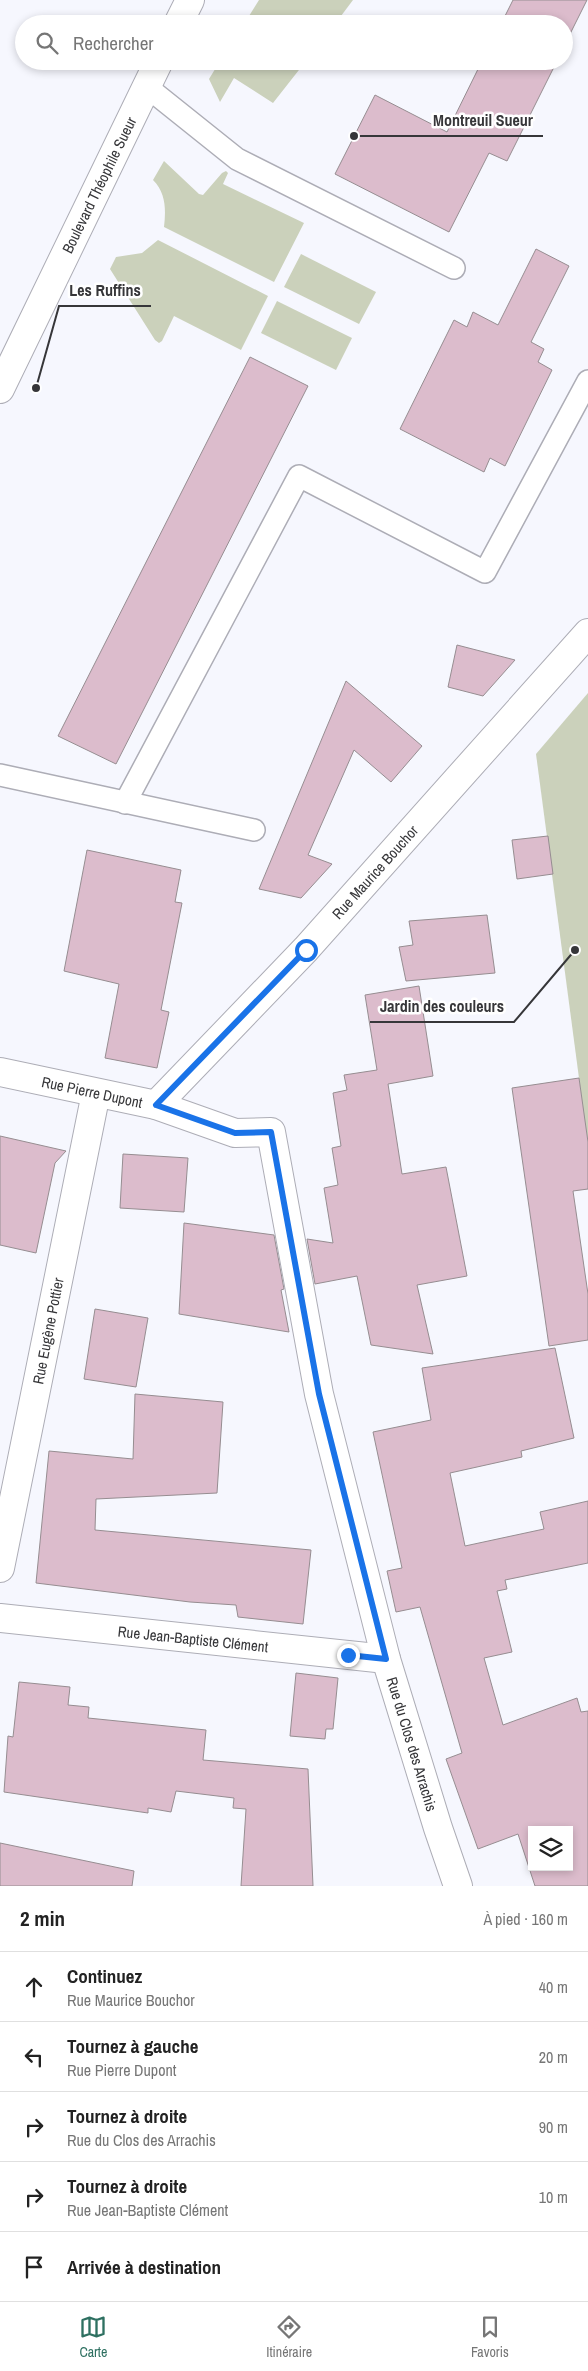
<!DOCTYPE html>
<html lang="fr">
<head>
<meta charset="utf-8">
<style>
	:root { --surface:#fff; --page:#f6f6f6; --text:#222; --muted:#767676; --line:#e0e0e0; --accent:#2e7061 }
	body { margin:0; font-family:"Archivo Narrow",sans-serif; background:var(--page); color:var(--text) }
	.controls { position:absolute; right:15px; bottom:15px; display:grid; overflow:hidden; border-radius:0px; box-shadow:0 2px 8px #0003 }
	.controls button { width:45px; height:45px; display:grid; place-items:center; padding:0; border:0; border-bottom:1px solid var(--line); background:var(--surface); color:var(--text); font:25px sans-serif }
	.stop { position:absolute; width:15px; height:15px; margin:-11px; border:4px solid #1a73e8; border-radius:50%; background:#fff }
	.stop.end { background:#1a73e8; border-color:#fff; box-shadow:0 1px 5px #0008 }
	.list { margin:0; padding:0; list-style:none }
	h2 { display:flex; justify-content:space-between; align-items:center; height:65px; margin:0; padding:0 20px; font-size:21px }
	h2 small { font-size:16px; font-weight:400; color:var(--muted) }
	.list li { display:grid; grid-template-columns:32px 1fr auto; gap:15px; align-items:center; box-sizing:border-box; height:70px; padding:0 20px; border-top:1px solid var(--line) }
	.list b { display:block; font-size:19px; white-space:nowrap }
	.list p { margin:0; font-size:16px; white-space:nowrap; color:var(--muted) }
	.list em { font-size:16px; font-style:normal; color:var(--muted) }
	.icon { flex:none; width:28px; height:28px; fill:none; stroke:currentColor; stroke-width:2; stroke-linecap:round; stroke-linejoin:round }
	.map { position:relative; flex:none; width:588px; height:1886px; overflow:hidden }
	.search { position:absolute; background:var(--surface); box-shadow:0 2px 8px #0003; left:15px; right:15px; top:15px; height:55px; display:flex; align-items:center; gap:12px; box-sizing:border-box; padding:0 18px; border-radius:28px; color:var(--muted); font-size:19px }
	.sheet { height:415px; background:var(--surface) }
	nav { display:flex; justify-content:space-around; align-items:center; box-sizing:border-box; height:70px; border-top:1px solid var(--line); background:var(--surface); font-size:14px; color:var(--muted) }
	nav a { display:grid; justify-items:center; gap:2px }
	nav .on { color:var(--accent) }
	.map>svg:first-child { display:block }
	.green { fill:#cbd1bb }
	.building { fill:#dcbccc; stroke:#968d91; fill-rule:evenodd }
	.lines { fill:none; stroke-linecap:round; stroke-linejoin:round }
	.service-casing { stroke:#adadb6; stroke-width:24 }
	.minor-casing { stroke:#adadb6; stroke-width:30 }
	.secondary-casing { stroke:#adadb6; stroke-width:30 }
	.service { stroke:#fff; stroke-width:21 }
	.minor { stroke:#fff; stroke-width:28 }
	.secondary { stroke:#fff; stroke-width:28 }
	.route { stroke:#1a73e8; stroke-width:6 }
	.labels { text-anchor:middle; dominant-baseline:central; stroke-width:5; stroke-linejoin:round; paint-order:stroke }
	.street-label { font-size:15px; fill:#363639; stroke:#fff }
	.leader { fill:none; stroke:#363639; stroke-width:2 }
	.callout-dot { fill:#363639; stroke:#fff; stroke-width:2 }
	.callout-label { font-size:16px; text-anchor:middle; font-weight:bold; fill:#363639; stroke:#fff; stroke-width:5; stroke-linejoin:round; paint-order:stroke }
</style>
</head>
<body>
<div class="map">
<svg width="588" height="1886" viewBox="0 0 588 1886">
	<rect width="100%" height="100%" fill="#f6f7fe"/>
	<g class="green">
		<path d="M259,0H353L335,24H244Z"/>
		<path d="M220,61H306L273,103L234,78L220,102L209,79Z"/>
		<path d="M164,161L199,194L203,195L222,173L226,171L228,173L223,184L304,223L274,282L164,227C166,210 166,193 153,180Z"/>
		<path d="M158,240L268,296L241,350L174,316L162,341L159,343L155,340L110,269L116,257L142,253Z"/>
		<path d="M301,254L376,292L359,324L284,287Z"/>
		<path d="M277,301L352,338L336,370L261,333Z"/>
		<path d="M588,693V1146L536,754Z"/>
	</g>
	<g class="building">
		<path d="M513,0H587L564,46V24H501Z"/>
		<path d="M482,61H557L507,161L489,153L449,232L335,174L375,95L447,132Z"/>
		<path d="M536,249L569,266L531,342L544,349L538,362L552,370L505,466L490,458L484,472L400,429L454,320L467,327L473,312L498,325Z"/>
		<path d="M250,357L308,386L116,764L58,736Z"/>
		<path d="M457,645L515,660L483,696L448,687Z"/>
		<path d="M346,681L422,746L391,782L354,750L308,855L332,864L301,898L259,889Z"/>
		<path d="M548,836L553,874L517,879L512,840Z"/>
		<path d="M87,850L181,870L175,902L182,903L161,1010L169,1012L157,1068L105,1058L119,984L64,971Z"/>
		<path d="M487,915L495,973L406,981L399,947L413,945L409,921Z"/>
		<path d="M419,986L433,1076L388,1084L402,1174L446,1167L467,1276L417,1285L433,1354L371,1345L357,1276L315,1284L307,1239L333,1243L324,1188L338,1185L332,1148L341,1146L333,1093L347,1090L344,1075L377,1070L365,995Z"/>
		<path d="M579,1078L588,1142V1189L573,1191L588,1294V1340L549,1346L512,1088Z"/>
		<path d="M0,1136L66,1151L55,1163L36,1253L0,1245Z"/>
		<path d="M123,1154L188,1158L184,1212L120,1208Z"/>
		<path d="M184,1223L274,1235L284,1289L281,1290L289,1332L179,1314Z"/>
		<path d="M95,1309L148,1318L136,1387L84,1379Z"/>
		<path d="M555,1348L574,1438L521,1451L522,1457L450,1473L465,1546L544,1529L540,1512L588,1501V1563L505,1580L507,1589L497,1591L512,1652L484,1658L503,1725L577,1698L581,1712L588,1711V1886H535L518,1834L478,1849L446,1759L462,1753L420,1607L396,1612L387,1571L402,1568L373,1432L431,1420L422,1368ZM532,1830H569V1867H532Z"/>
		<path d="M135,1394L223,1402L217,1493L96,1499L95,1530L311,1550L303,1624L238,1617L236,1605L190,1602L36,1583L49,1451L133,1459Z"/>
		<path d="M296,1673L338,1678L333,1729H326L325,1739L290,1736Z"/>
		<path d="M19,1682L70,1687L68,1705L89,1707L88,1718L206,1730L203,1760L308,1769L313,1886H241L246,1809L233,1808L234,1798L176,1791L171,1812L148,1808V1813L4,1792L8,1736L13,1737Z"/>
		<path d="M0,1843L134,1871L132,1886H0Z"/>
	</g>
	<g class="lines">
		<defs>
			<g id="service">
				<path d="M147,87L237,159L454,268"/>
				<path d="M0,775L254,830"/>
				<path d="M125,803L299,476L485,572L588,381"/>
			</g>
			<g id="minor">
				<path d="M0,1072L156,1105L235,1133L271,1132L319,1394L386,1659L438,1828L458,1886"/>
				<path d="M156,1105L306,949L588,633"/>
				<path d="M0,1568L96,1093"/>
				<path d="M0,1618L386,1659"/>
			</g>
			<g id="secondary">
				<path d="M178,24L190,0"/>
				<path d="M0,389L159,61"/>
			</g>
		</defs>
		<use href="#service" class="service-casing"/>
		<use href="#minor" class="minor-casing"/>
		<use href="#secondary" class="secondary-casing"/>
		<use href="#service" class="service"/>
		<use href="#minor" class="minor"/>
		<use href="#secondary" class="secondary"/>
	</g>
	<g class="lines">
		<path class="route" d="M306,950L156,1105L235,1133L271,1132L319,1394L386,1659L348,1655"/>
	</g>
	<g class="labels">
		<g class="street-label">
			<text transform="translate(99 185) rotate(-64)">Boulevard Théophile Sueur</text>
			<text transform="translate(375 872) rotate(-48)">Rue Maurice Bouchor</text>
			<text transform="translate(92 1092) rotate(12)">Rue Pierre Dupont</text>
			<text transform="translate(48 1331) rotate(-79)">Rue Eugène Pottier</text>
			<text transform="translate(193 1639) rotate(6)">Rue Jean-Baptiste Clément</text>
			<text transform="translate(412 1744) rotate(73)">Rue du Clos des Arrachis</text>
		</g>
	</g>
	<path class="leader" d="M354 136L423 136H543M36 388L59 306H151M575 950L514 1022H370"/>
	<g class="callout-dot">
		<circle cx="354" cy="136" r="5"/>
		<circle cx="36" cy="388" r="5"/>
		<circle cx="575" cy="950" r="5"/>
	</g>
	<g class="callout-label">
		<text x="483" y="126">Montreuil Sueur</text>
		<text x="105" y="296">Les Ruffins</text>
		<text x="442" y="1012">Jardin des couleurs</text>
	</g>
</svg>
<div class="controls">
<button><svg class="icon" aria-label="layers" viewBox="0 0 24 24"><path d="M12 4l9 5-9 5-9-5zM3 14l9 5 9-5"/></svg></button>
</div>
<div class="stop" style="left:306px;top:950px"></div>
<div class="stop end" style="left:348px;top:1655px"></div>
<div class="search"><svg class="icon" aria-label="search" viewBox="0 0 24 24"><circle cx="10" cy="10" r="6"/><path d="M15 15l6 6"/></svg>Rechercher</div>
</div>
<section class="sheet">
<h2>2 min<small>À pied · 160 m</small></h2>
<ul class="list">
<li><svg class="icon" aria-label="ahead" viewBox="0 0 24 24"><path d="M12 20V5M6 11l6-6 6 6"/></svg><div><b>Continuez</b><p>Rue Maurice Bouchor</p></div><em>40 m</em></li>
<li><svg class="icon" aria-label="left" viewBox="0 0 24 24"><path d="M17 20v-9H6M10 6l-5 5 5 5"/></svg><div><b>Tournez à gauche</b><p>Rue Pierre Dupont</p></div><em>20 m</em></li>
<li><svg class="icon" aria-label="right" viewBox="0 0 24 24"><path d="M7 20v-9h11M14 6l5 5-5 5"/></svg><div><b>Tournez à droite</b><p>Rue du Clos des Arrachis</p></div><em>90 m</em></li>
<li><svg class="icon" aria-label="right" viewBox="0 0 24 24"><path d="M7 20v-9h11M14 6l5 5-5 5"/></svg><div><b>Tournez à droite</b><p>Rue Jean-Baptiste Clément</p></div><em>10 m</em></li>
<li><svg class="icon" aria-label="arrive" viewBox="0 0 24 24"><path d="M6 21V4h12l-3 4 3 4H6"/></svg><div><b>Arrivée à destination</b></div></li>
</ul>
</section>
<nav>
<a class="on"><svg class="icon" aria-label="map" viewBox="0 0 24 24"><path d="M3 6l6-2 6 2 6-2v14l-6 2-6-2-6 2zM9 4v14M15 6v14"/></svg>Carte</a>
<a><svg class="icon" aria-label="directions" viewBox="0 0 24 24"><path d="M12 3l9 9-9 9-9-9zM9 14v-3h6M13 9l2 2-2 2"/></svg>Itinéraire</a>
<a><svg class="icon" aria-label="saved" viewBox="0 0 24 24"><path d="M7 4h10v16l-5-4-5 4z"/></svg>Favoris</a>
</nav>
</body>
</html>
